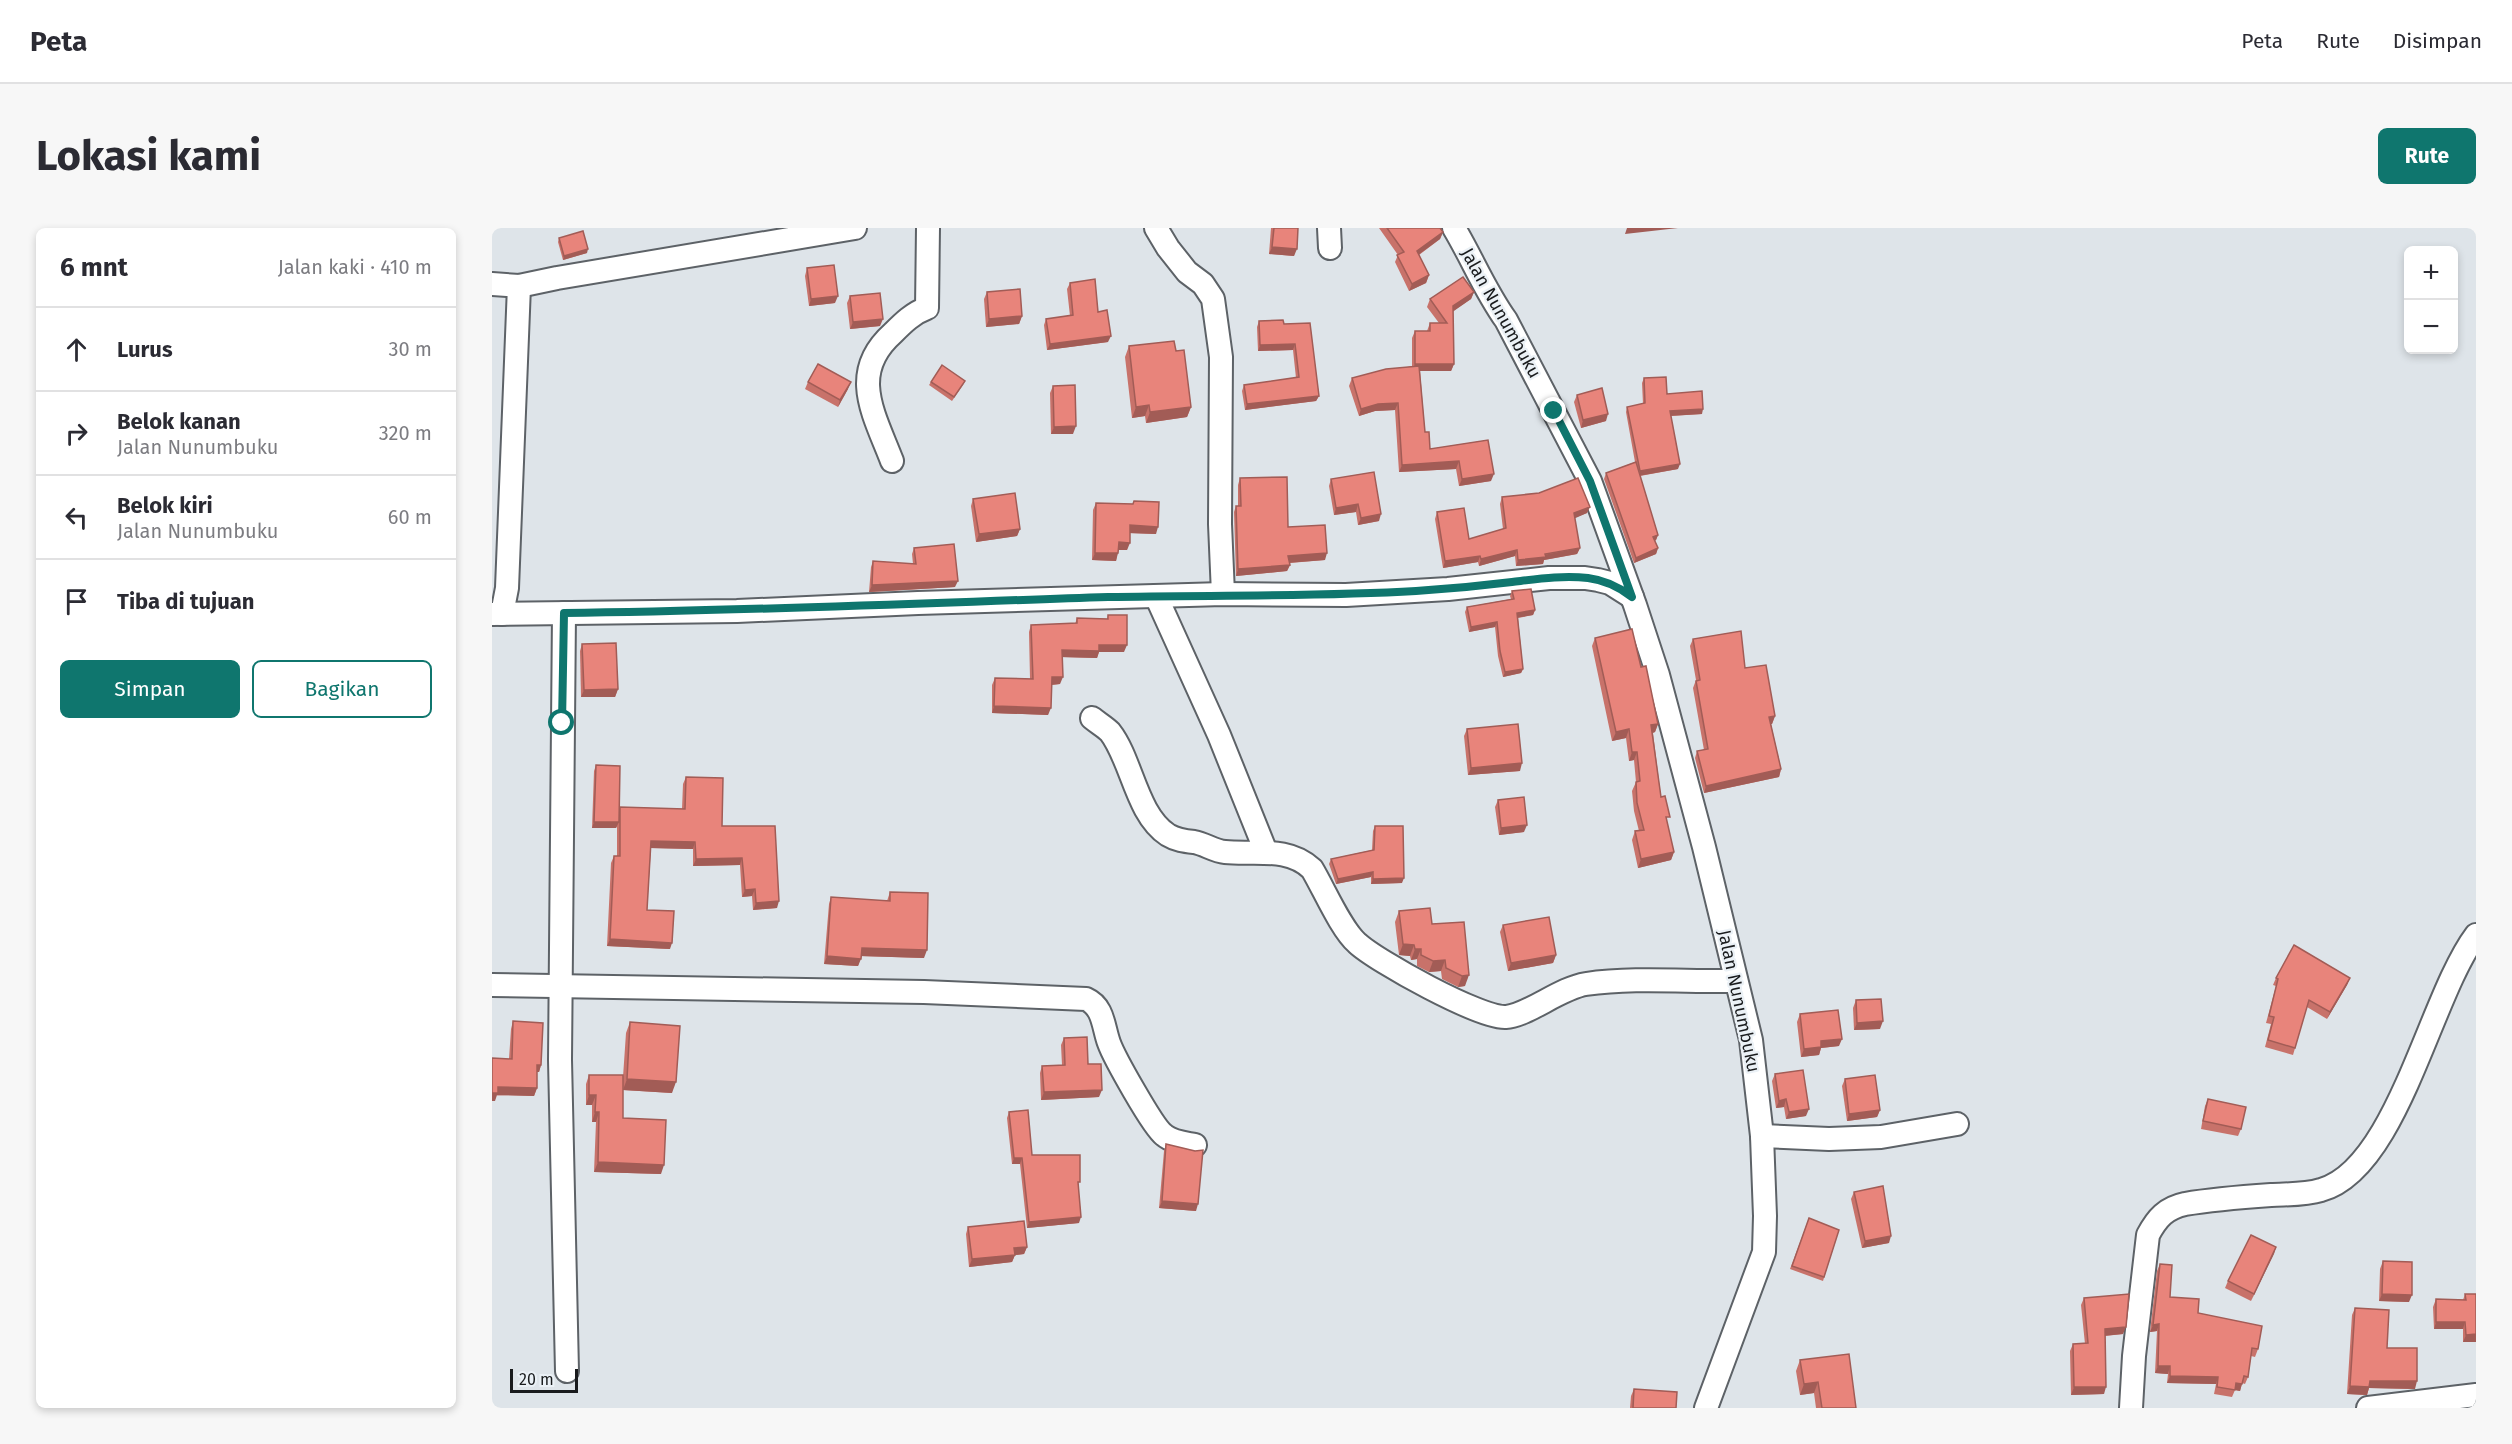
<!DOCTYPE html>
<html lang="id">
<head>
<meta charset="utf-8">
<style>
	:root { --surface:#fff; --page:#f7f7f7; --text:#2b2b33; --muted:#7c7c81; --line:#e1e1e2; --accent:#0f766e }
	body { margin:0; font-family:"Fira Sans",sans-serif; background:var(--page); color:var(--text) }
	.controls { position:absolute; right:18px; top:18px; display:grid; overflow:hidden; border-radius:9px; box-shadow:0 3px 9px #0003 }
	.controls button { width:54px; height:54px; display:grid; place-items:center; padding:0; border:0; border-bottom:2px solid var(--line); background:var(--surface); color:var(--text); font:30px sans-serif }
	.scale { position:absolute; left:18px; bottom:15px; width:68px; box-sizing:border-box; padding-left:6px; border:3px solid #191b1d; border-top:0; font-size:16px; line-height:21px; white-space:nowrap; color:#191b1d; -webkit-text-stroke:4px #ebf1f6; paint-order:stroke }
	.stop { position:absolute; width:18px; height:18px; margin:-14px; border:4px solid #0f766e; border-radius:50%; background:#fff }
	.stop.end { background:#0f766e; border-color:#fff; box-shadow:0 2px 6px #0008 }
	.list { margin:0; padding:0; list-style:none }
	h2 { display:flex; justify-content:space-between; align-items:center; height:78px; margin:0; padding:0 24px; font-size:26px }
	h2 small { font-size:20px; font-weight:400; color:var(--muted) }
	.list li { display:grid; grid-template-columns:39px 1fr auto; gap:18px; align-items:center; box-sizing:border-box; height:84px; padding:0 24px; border-top:2px solid var(--line) }
	.list b { display:block; font-size:22px; white-space:nowrap }
	.list p { margin:0; font-size:20px; white-space:nowrap; color:var(--muted) }
	.list em { font-size:20px; font-style:normal; color:var(--muted) }
	.actions { display:flex; gap:12px; padding:18px 24px }
	.actions a { flex:1; padding:14px 0; border:2px solid var(--accent); border-radius:9px; text-align:center; font-size:21px; color:var(--accent) }
	.actions .main { background:var(--accent); color:#fff }
	.icon { flex:none; width:33px; height:33px; fill:none; stroke:currentColor; stroke-width:2; stroke-linecap:round; stroke-linejoin:round }
	.map { position:relative; flex:none; width:1984px; height:1180px; overflow:hidden; border-radius:9px }
	header { display:flex; align-items:center; gap:36px; box-sizing:border-box; height:84px; padding:0 30px; background:var(--surface); border-bottom:2px solid var(--line) }
	header strong { font-size:28px }
	nav { display:flex; gap:33px; margin-inline-start:auto; font-size:21px }
	.intro { display:flex; align-items:center; justify-content:space-between; box-sizing:border-box; height:144px; padding:0 36px }
	h1 { margin:0; font-size:42px }
	.button { padding:15px 27px; border-radius:9px; background:var(--accent); color:#fff; font-size:21px; font-weight:700 }
	main { display:flex; gap:36px; padding:0 36px }
	aside { flex:1; background:var(--surface); border-radius:9px; box-shadow:0 3px 9px #0003 }
	.map>svg:first-child { display:block }
	.lines { fill:none; stroke-linecap:round; stroke-linejoin:round }
	.minor-casing { stroke:#5d6267; stroke-width:26 }
	.minor { stroke:#fff; stroke-width:22 }
	.wall { fill:#c8726a }
	.shaded-wall { fill:#a25c56 }
	.building { fill:#e8847b; stroke:#a25c56; stroke-width:1.5 }
	.route { stroke:#0f766e; stroke-width:8 }
	.labels { text-anchor:middle; dominant-baseline:central; stroke-width:4.5; stroke-linejoin:round; paint-order:stroke }
	.street-label { font-size:18px; fill:#191b1d; stroke:#ebf1f6 }
</style>
</head>
<body>
<header>
<strong>Peta</strong>
<nav><a>Peta</a><a>Rute</a><a>Disimpan</a></nav>
</header>
<div class="intro"><h1>Lokasi kami</h1><a class="button">Rute</a></div>
<main>
<aside>
<h2>6 mnt<small>Jalan kaki · 410 m</small></h2>
<ul class="list">
<li><svg class="icon" aria-label="ahead" viewBox="0 0 24 24"><path d="M12 20V5M6 11l6-6 6 6"/></svg><div><b>Lurus</b></div><em>30 m</em></li>
<li><svg class="icon" aria-label="right" viewBox="0 0 24 24"><path d="M7 20v-9h11M14 6l5 5-5 5"/></svg><div><b>Belok kanan</b><p>Jalan Nunumbuku</p></div><em>320 m</em></li>
<li><svg class="icon" aria-label="left" viewBox="0 0 24 24"><path d="M17 20v-9H6M10 6l-5 5 5 5"/></svg><div><b>Belok kiri</b><p>Jalan Nunumbuku</p></div><em>60 m</em></li>
<li><svg class="icon" aria-label="arrive" viewBox="0 0 24 24"><path d="M6 21V4h12l-3 4 3 4H6"/></svg><div><b>Tiba di tujuan</b></div></li>
</ul>
<div class="actions"><a class="main">Simpan</a><a>Bagikan</a></div>
</aside>
<div class="map">
<svg width="1984" height="1180" viewBox="0 0 1984 1180">
	<rect width="100%" height="100%" fill="#dee4e9"/>
	<g class="lines">
		<defs>
			<g id="minor">
				<path d="M664,0L676,20L695,44L711,56L721,71L729,129L728,296L731,366"/>
				<path d="M837,0L838,20"/>
				<path d="M962,0C980,30 993,63 1014,92L1098,253L1143,377L1166,447L1212,619L1259,812L1270,908L1273,988L1272,1024L1214,1180"/>
				<path d="M0,56L27,58L65,50L363,0"/>
				<path d="M400,233C382,186 356,145 401,105C411,95 421,85 435,80L436,0"/>
				<path d="M664,368L727,507L774,624"/>
				<path d="M72,385L68,832L75,1143"/>
				<path d="M0,386L245,383L426,375L731,366L854,367L956,361L1057,350H1093L1106,352L1118,355L1140,369"/>
				<path d="M10,386L15,360L27,58"/>
				<path d="M600,490C606,495 613,499 618,504C640,532 644,586 676,607C684,612 693,613 702,614C713,616 722,623 733,624C763,627 796,618 820,641C832,661 849,701 865,715C884,733 989,791 1014,789C1035,788 1068,760 1094,756C1143,749 1195,754 1244,753"/>
				<path d="M0,757L432,764L594,771C612,779 611,799 617,815C622,829 661,899 672,907C680,914 693,915 703,917"/>
				<path d="M1270,908L1337,911L1389,909L1465,896"/>
				<path d="M1639,1180L1642,1128L1656,1007C1665,990 1674,980 1693,976C1722,971 1750,969 1779,967C1796,966 1813,967 1829,962C1905,941 1938,768 1984,707"/>
				<path d="M1876,1180L1984,1167"/>
			</g>
		</defs>
		<use href="#minor" class="minor-casing"/>
		<use href="#minor" class="minor"/>
	</g>
	<g class="wall">
		<path d="M779,0H806L802,28L777,26Z"/>
		<path d="M887,0H948L951,4L948,11L927,27L937,47L934,55L917,63L903,34L906,27Z"/>
		<path d="M67,10L95,25L71,32L66,14Z"/>
		<path d="M315,40L343,75L317,78L313,48Z"/>
		<path d="M578,55L606,84L616,114L555,122L552,97L554,91L578,88L575,61Z"/>
		<path d="M495,64L530,88L527,96L494,99L492,71Z"/>
		<path d="M982,64L979,71L961,83L962,136L959,143H928L933,204L938,221L996,212L999,253L967,258L964,241L907,244L903,182L883,183L867,188L857,158L860,150L920,138V110L923,103H935L938,95H947L935,79L938,71Z"/>
		<path d="M358,68L388,98L358,101L355,75Z"/>
		<path d="M767,93L792,96L818,95L827,168L824,173L753,182L750,163L752,157L804,150L801,122L766,123L765,99Z"/>
		<path d="M637,118L684,123L699,179L695,189L654,195L653,188L640,190L633,129Z"/>
		<path d="M1152,150L1175,166L1210,186L1179,188L1186,241L1148,248L1166,307L1164,312L1163,313L1166,320L1164,326L1142,335L1112,251L1114,245L1143,234L1134,184L1135,179L1151,176L1150,155Z"/>
		<path d="M473,153L471,157L460,173L437,157L439,154Z"/>
		<path d="M316,154L356,161L346,179L313,161Z"/>
		<path d="M561,158L581,206H559L558,165Z"/>
		<path d="M1085,167L1114,193L1089,200L1082,174Z"/>
		<path d="M748,250L796,299L833,332L798,335V337L795,343L744,348L742,284L744,278H746V257Z"/>
		<path d="M839,251L887,293L866,297L864,284L842,287L837,258Z"/>
		<path d="M1010,269L1095,285L1082,290L1088,320L1085,326L1052,332L1051,336L1024,338L1023,328L987,338L986,334L951,340L943,291L945,284L977,311L1011,301L1008,276Z"/>
		<path d="M481,271L528,301L525,308L484,314L479,278Z"/>
		<path d="M642,273L664,306L638,305L635,322H626L624,333L600,332L601,282L604,275L641,276Z"/>
		<path d="M422,320L463,359L377,364L379,339L381,333L421,336L420,326Z"/>
		<path d="M1020,363L1043,382L1041,387L1026,390L1031,441L1029,445L1011,449L1006,428L1003,399L977,404L973,384L975,379L1019,371L1018,368Z"/>
		<path d="M616,387L632,424H607L605,430L570,429L568,456L560,457L556,487L500,485V457L503,450L538,451L537,404L539,397L583,396L585,390L615,391Z"/>
		<path d="M1103,410L1149,439L1166,496L1163,504L1161,505L1169,569L1182,624L1179,632L1146,640L1140,612L1143,603H1147L1142,583L1140,563L1144,554L1142,532L1137,533L1134,510L1120,513L1100,418Z"/>
		<path d="M1201,411L1253,440L1283,488L1280,496H1279L1289,541L1287,549L1212,565L1203,530L1205,523L1212,522L1201,460L1204,452L1198,418Z"/>
		<path d="M90,416L126,461L123,469H89L88,423Z"/>
		<path d="M975,501L1028,543L976,547L972,508Z"/>
		<path d="M104,537L127,582L128,579L190,581L191,556L194,549L230,598L285,680L261,682L260,668L250,669L248,637L201,638V621L159,620L155,682L178,721L115,718L119,635L122,628H125V598L124,600H100L102,543Z"/>
		<path d="M1006,572L1032,604L1007,607L1003,579Z"/>
		<path d="M883,598L910,655L879,656V649L844,656L837,636L839,631L880,622L881,603Z"/>
		<path d="M398,664L432,730L369,728L366,738L332,736L337,676L339,669L395,673Z"/>
		<path d="M907,683L940,696L972,694L973,758L966,759L950,751L949,743L937,744L925,738V731L919,732L918,728L907,727L903,694Z"/>
		<path d="M1011,697L1064,727L1061,735L1016,743L1008,704Z"/>
		<path d="M1784,750H1858L1855,757L1835,791L1815,779L1801,827L1773,819L1779,796L1774,795L1784,758L1781,757Z"/>
		<path d="M1364,772L1388,801L1362,802L1361,780Z"/>
		<path d="M1308,786L1347,818L1329,820L1327,827L1309,829L1305,794Z"/>
		<path d="M21,793L49,837L47,844H45V860L42,868L5,867L3,873L17,831L19,801Z"/>
		<path d="M138,794L180,865L131,862V890L169,946L102,944L104,894H100V877H94V856L97,847L131,849L134,805Z"/>
		<path d="M572,810L596,836L607,869L549,872L548,845L550,838L570,837L569,817Z"/>
		<path d="M1283,846L1314,888L1294,891L1292,879L1284,880L1280,853Z"/>
		<path d="M1353,851L1388,882L1385,889L1355,893L1350,858Z"/>
		<path d="M1716,871L1749,901L1746,908L1709,901L1713,878Z"/>
		<path d="M517,884L540,927L587,959V995L535,1000L528,936H520L515,890Z"/>
		<path d="M674,916L703,923L704,983L667,980L672,923Z"/>
		<path d="M1362,964L1397,1015L1370,1020L1359,971Z"/>
		<path d="M1317,990L1347,1002L1331,1053L1298,1041Z"/>
		<path d="M476,999L535,1019L532,1026L523,1027L520,1034L477,1039L474,1006Z"/>
		<path d="M1784,1019L1759,1073L1733,1060L1736,1053Z"/>
		<path d="M1891,1033L1917,1074L1887,1073L1888,1041Z"/>
		<path d="M1668,1036L1678,1069L1766,1121L1763,1129L1759,1128L1756,1149L1753,1156L1750,1155L1748,1163L1743,1162L1740,1169L1722,1166L1724,1156L1675,1155L1676,1146L1663,1145L1665,1103L1658,1104L1665,1043Z"/>
		<path d="M1973,1066H1984V1114H1971V1101H1942L1941,1079L1944,1071L1971,1072Z"/>
		<path d="M1592,1070L1631,1106L1613,1108L1612,1166L1579,1167L1578,1123L1581,1116H1593L1589,1077Z"/>
		<path d="M1863,1080L1895,1120L1923,1161L1877,1160L1875,1167L1855,1166L1860,1087Z"/>
		<path d="M1308,1132L1364,1180H1324L1322,1165L1308,1167L1304,1143Z"/>
		<path d="M1142,1161L1184,1180H1138L1139,1168Z"/>
	</g>
	<g class="shaded-wall">
		<path d="M1135,0H1186L1133,6Z"/>
		<path d="M951,4L948,11L922,30L925,23Z"/>
		<path d="M780,19L805,21L802,28L777,26Z"/>
		<path d="M96,21L95,25L71,32L72,28Z"/>
		<path d="M937,47L934,55L917,63L920,56Z"/>
		<path d="M982,64L979,71L959,85L961,78Z"/>
		<path d="M346,68L343,75L317,78L319,71Z"/>
		<path d="M530,88L527,96L494,99L497,91Z"/>
		<path d="M391,91L388,98L358,101L361,94Z"/>
		<path d="M619,108L616,114L555,122L558,116Z"/>
		<path d="M803,116L801,122L766,123L768,117Z"/>
		<path d="M923,136H962L959,143H920Z"/>
		<path d="M359,154L356,161L346,179L348,172Z"/>
		<path d="M827,168L824,173L753,182L755,176Z"/>
		<path d="M906,175L903,182L883,183L867,188L869,181L886,176Z"/>
		<path d="M657,177L653,188L640,190L644,179Z"/>
		<path d="M699,179L695,189L654,195L658,184Z"/>
		<path d="M1211,181L1210,186L1176,188L1178,183Z"/>
		<path d="M1116,186L1114,193L1089,200L1091,192Z"/>
		<path d="M584,198L581,206H559L562,199Z"/>
		<path d="M967,233L964,241L907,244L910,237Z"/>
		<path d="M1188,236L1186,241L1146,248L1148,243Z"/>
		<path d="M1002,246L999,253L967,258L970,251Z"/>
		<path d="M866,276L864,284L842,287L844,280Z"/>
		<path d="M1098,279L1095,285L1079,292L1082,285Z"/>
		<path d="M889,286L887,293L866,297L869,290Z"/>
		<path d="M638,297L666,299L664,306L635,305Z"/>
		<path d="M528,301L525,308L484,314L487,306Z"/>
		<path d="M1166,307L1164,312L1159,314L1161,309Z"/>
		<path d="M627,314L638,315L635,322H624Z"/>
		<path d="M1088,320L1085,326L1052,332L1051,336L1024,338L1026,332Z"/>
		<path d="M1166,320L1164,326L1142,335L1144,330Z"/>
		<path d="M1025,322L1023,328L987,338L989,331Z"/>
		<path d="M603,325H626L624,333L600,332Z"/>
		<path d="M835,325L833,332L794,335L796,328Z"/>
		<path d="M988,328L986,334L951,340L953,333Z"/>
		<path d="M798,337L795,343L744,348L746,341Z"/>
		<path d="M466,353L463,359L377,364L380,357Z"/>
		<path d="M1043,382L1041,387L1023,390L1025,385Z"/>
		<path d="M1005,394L1003,399L977,404L979,399Z"/>
		<path d="M607,417H635L632,424H607L605,430L567,429L570,422Z"/>
		<path d="M1031,441L1029,445L1011,449L1013,444Z"/>
		<path d="M560,449H571L568,456L557,457Z"/>
		<path d="M126,461L123,469H89L92,462Z"/>
		<path d="M502,478L559,480L556,487L500,485Z"/>
		<path d="M1283,488L1280,496H1275L1277,489Z"/>
		<path d="M1166,496L1163,504L1156,506L1159,497Z"/>
		<path d="M1137,501L1134,510L1120,513L1124,504Z"/>
		<path d="M1140,524H1145L1142,532L1137,533Z"/>
		<path d="M1030,535L1028,543L976,547L979,540Z"/>
		<path d="M1289,541L1287,549L1212,565L1214,558Z"/>
		<path d="M102,594H127L124,600H100Z"/>
		<path d="M1035,597L1032,604L1007,607L1009,600Z"/>
		<path d="M159,613L203,614L201,621L157,620Z"/>
		<path d="M1182,624L1179,632L1146,640L1149,631Z"/>
		<path d="M250,630L248,637L201,638L204,631Z"/>
		<path d="M881,644L879,649L844,656L846,651Z"/>
		<path d="M912,650L910,655L879,656L881,651Z"/>
		<path d="M263,661L260,668L250,669L253,662Z"/>
		<path d="M287,673L285,680L261,682L264,675Z"/>
		<path d="M118,711L180,715L178,721L115,718Z"/>
		<path d="M911,716L922,717L918,728L907,727Z"/>
		<path d="M370,720L435,722L432,730L367,728Z"/>
		<path d="M923,721H929L925,731L919,732Z"/>
		<path d="M1064,727L1061,735L1016,743L1019,735Z"/>
		<path d="M335,728L369,731L366,738L332,736Z"/>
		<path d="M953,732L949,743L937,744L941,733Z"/>
		<path d="M977,747L973,758L966,759L970,748Z"/>
		<path d="M1858,750L1855,757L1835,791L1838,784Z"/>
		<path d="M1391,793L1388,801L1362,802L1365,795Z"/>
		<path d="M1350,811L1347,818L1329,820L1327,827L1309,829L1312,821L1329,813Z"/>
		<path d="M45,837H49L47,844H42Z"/>
		<path d="M135,851L184,854L180,865L131,862Z"/>
		<path d="M6,859L45,860L42,868L5,867L3,873H0V865Z"/>
		<path d="M610,862L607,869L549,872L552,864Z"/>
		<path d="M97,867H104L100,877H94Z"/>
		<path d="M1294,871L1292,879L1284,880L1287,873Z"/>
		<path d="M1317,881L1314,888L1294,891L1297,884Z"/>
		<path d="M1388,882L1385,889L1355,893L1357,886Z"/>
		<path d="M103,884H107L104,894H100Z"/>
		<path d="M522,930H530L528,936H520Z"/>
		<path d="M106,934L172,937L169,946L102,944Z"/>
		<path d="M670,973L706,976L704,983L667,980Z"/>
		<path d="M589,989L587,995L535,1000L537,994Z"/>
		<path d="M1399,1008L1397,1015L1370,1020L1373,1013Z"/>
		<path d="M535,1019L532,1026L523,1027L520,1034L477,1039L480,1031L522,1020Z"/>
		<path d="M1784,1019L1782,1026L1759,1073L1762,1066Z"/>
		<path d="M1890,1066L1920,1067L1917,1074L1887,1073Z"/>
		<path d="M1944,1094H1973L1971,1101H1942Z"/>
		<path d="M1667,1096L1665,1103L1658,1104L1661,1097Z"/>
		<path d="M1634,1099L1631,1106L1610,1108L1613,1101Z"/>
		<path d="M1984,1106V1114H1971L1974,1107Z"/>
		<path d="M1666,1138H1678L1676,1146L1663,1145Z"/>
		<path d="M1678,1148L1726,1149L1724,1156L1675,1155Z"/>
		<path d="M1878,1153H1925L1923,1161L1877,1160L1875,1167L1855,1166L1858,1158Z"/>
		<path d="M1326,1154L1322,1165L1308,1167L1312,1156Z"/>
		<path d="M1744,1155L1750,1156L1748,1163L1743,1162Z"/>
		<path d="M1582,1159H1614L1612,1166L1579,1167Z"/>
	</g>
	<g class="building">
		<path d="M782,0H806L805,21L780,19Z"/>
		<path d="M895,0H948L951,4L925,23L937,47L920,56L905,27L912,24Z"/>
		<path d="M91,3L96,21L72,28L67,10Z"/>
		<path d="M342,37L346,68L319,71L315,40Z"/>
		<path d="M971,49L982,64L961,78L962,136H923V103H938V95H955L938,71Z"/>
		<path d="M603,51L606,84L615,82L619,108L558,116L554,91L581,87L578,55Z"/>
		<path d="M528,61L530,88L497,91L495,64Z"/>
		<path d="M388,65L391,91L361,94L358,68Z"/>
		<path d="M791,92L792,96L818,95L827,168L755,176L752,157L807,149L803,116L768,117L767,93Z"/>
		<path d="M682,113L684,123L692,122L699,179L658,184L657,177L644,179L637,118Z"/>
		<path d="M326,136L359,154L348,172L316,154Z"/>
		<path d="M450,137L473,153L462,169L439,154Z"/>
		<path d="M927,138L933,204H937L938,221L996,212L1002,246L970,251L967,233L910,237L906,175L886,176L869,181L860,150L894,141Z"/>
		<path d="M1174,149L1175,166L1210,163L1211,181L1178,183L1188,236L1148,243L1135,179L1153,175L1152,150Z"/>
		<path d="M583,157L584,198L562,199L561,158Z"/>
		<path d="M1110,160L1116,186L1091,192L1085,167Z"/>
		<path d="M1144,234L1166,307L1161,309L1166,320L1144,330L1114,245Z"/>
		<path d="M882,244L889,286L869,290L866,276L844,280L839,251Z"/>
		<path d="M795,249L796,299L833,297L835,325L796,328L798,337L746,341L744,278H749L748,250Z"/>
		<path d="M1086,250L1098,279L1082,285L1088,320L1053,326L1054,329L1026,332L1025,322L989,331L988,328L953,333L945,284L972,280L977,311L1014,300L1010,269L1047,265Z"/>
		<path d="M523,265L528,301L487,306L481,271Z"/>
		<path d="M642,273L667,274L666,299L638,297V315L627,314L626,325H603L604,275L641,276Z"/>
		<path d="M462,316L466,353L380,357L381,333L424,336L422,320Z"/>
		<path d="M1039,361L1043,382L1025,385L1031,441L1013,444L1008,423L1005,394L979,399L975,379L1022,371L1020,363Z"/>
		<path d="M616,387H635V417H607V423L570,422L571,449H560L559,480L502,478L503,450L541,451L539,397L585,395V390L616,391Z"/>
		<path d="M1140,401L1149,439L1154,438L1166,496L1159,497L1169,569L1173,568L1178,589H1174L1182,624L1149,631L1143,603L1152,602L1145,575L1144,554L1148,553L1145,524H1140L1137,501L1124,504L1103,410Z"/>
		<path d="M1249,403L1253,440L1274,437L1283,488L1277,489L1289,541L1214,558L1205,523L1216,521L1204,453L1208,452L1201,411Z"/>
		<path d="M124,415L126,461L92,462L90,416Z"/>
		<path d="M1026,496L1030,535L979,540L975,501Z"/>
		<path d="M104,537L128,538L127,594H102Z"/>
		<path d="M194,549L231,550L230,598H283L287,673L264,675L263,661L253,662L250,630L204,631L203,614L159,613L155,682L182,683L180,715L118,711L122,628H128V579L193,581Z"/>
		<path d="M1032,569L1035,597L1009,600L1006,572Z"/>
		<path d="M883,598H911L912,650L881,651V644L846,651L839,631L882,622Z"/>
		<path d="M398,664L436,665L435,722L370,720L369,731L335,728L339,669L398,673Z"/>
		<path d="M938,680L940,696L972,694L977,747L970,748L954,740L953,732L941,733L929,727V721H923L922,717L911,716L907,683Z"/>
		<path d="M1057,689L1064,727L1019,735L1011,697Z"/>
		<path d="M1802,717L1858,750L1838,784L1817,772L1803,820L1776,812L1782,789L1777,788L1786,751L1784,750Z"/>
		<path d="M1389,771L1391,793L1365,795L1364,772Z"/>
		<path d="M1346,782L1350,811L1329,813V819L1312,821L1308,786Z"/>
		<path d="M21,793L51,795L49,837H45V860L6,859V865H0V830L20,831Z"/>
		<path d="M138,794L188,798L184,854L135,851Z"/>
		<path d="M595,809L596,836H609L610,862L552,864L550,838L573,837L572,810Z"/>
		<path d="M1311,842L1317,881L1297,884L1294,871L1287,873L1283,846Z"/>
		<path d="M97,847H131V890L174,892L172,937L106,934L107,884H103L104,867H97Z"/>
		<path d="M1383,847L1388,882L1357,886L1353,851Z"/>
		<path d="M1716,871L1754,879L1749,901L1711,893Z"/>
		<path d="M536,882L540,927H588V954H586L589,989L537,994L530,930H522L517,884Z"/>
		<path d="M674,916L703,923L711,922L706,976L670,973Z"/>
		<path d="M1391,958L1399,1008L1373,1013L1362,964Z"/>
		<path d="M1317,990L1347,1002L1332,1049L1300,1038Z"/>
		<path d="M532,993L535,1019L522,1020L523,1027L480,1031L476,999Z"/>
		<path d="M1759,1007L1784,1019L1762,1066L1736,1053Z"/>
		<path d="M1891,1033L1920,1034V1067L1890,1066Z"/>
		<path d="M1668,1036L1680,1037L1678,1069L1707,1071L1706,1085L1770,1098L1766,1121L1760,1120L1756,1149L1752,1148L1750,1156L1744,1155L1743,1162L1725,1159L1726,1149L1678,1148V1138H1666L1667,1096L1661,1097Z"/>
		<path d="M1637,1066L1634,1099L1613,1101L1614,1159H1582L1581,1116L1596,1115L1592,1070Z"/>
		<path d="M1973,1066H1984V1106L1974,1107L1973,1094H1944V1071L1974,1072Z"/>
		<path d="M1863,1080L1897,1082L1895,1120H1925V1153H1878L1877,1159L1858,1158Z"/>
		<path d="M1357,1126L1364,1180H1330L1326,1154L1312,1156L1308,1132Z"/>
		<path d="M1142,1161L1185,1164L1184,1180H1141Z"/>
	</g>
	<g class="lines">
		<path class="route" d="M70,495L72,385C253,383 435,375 616,369C719,367 821,369 924,363C956,361 988,358 1020,354C1045,351 1071,347 1096,350C1112,352 1126,358 1140,369L1098,253L1062,183"/>
	</g>
	<g class="labels">
		<g class="street-label">
			<text transform="translate(1009 85) rotate(61)">Jalan Nunumbuku</text>
			<text transform="translate(1247 773) rotate(78)">Jalan Nunumbuku</text>
		</g>
	</g>
</svg>
<div class="controls">
<button>+</button>
<button>−</button>
</div>
<div class="scale">20 m</div>
<div class="stop" style="left:70px;top:495px"></div>
<div class="stop end" style="left:1062px;top:183px"></div>
</div>
</main>
</body>
</html>
